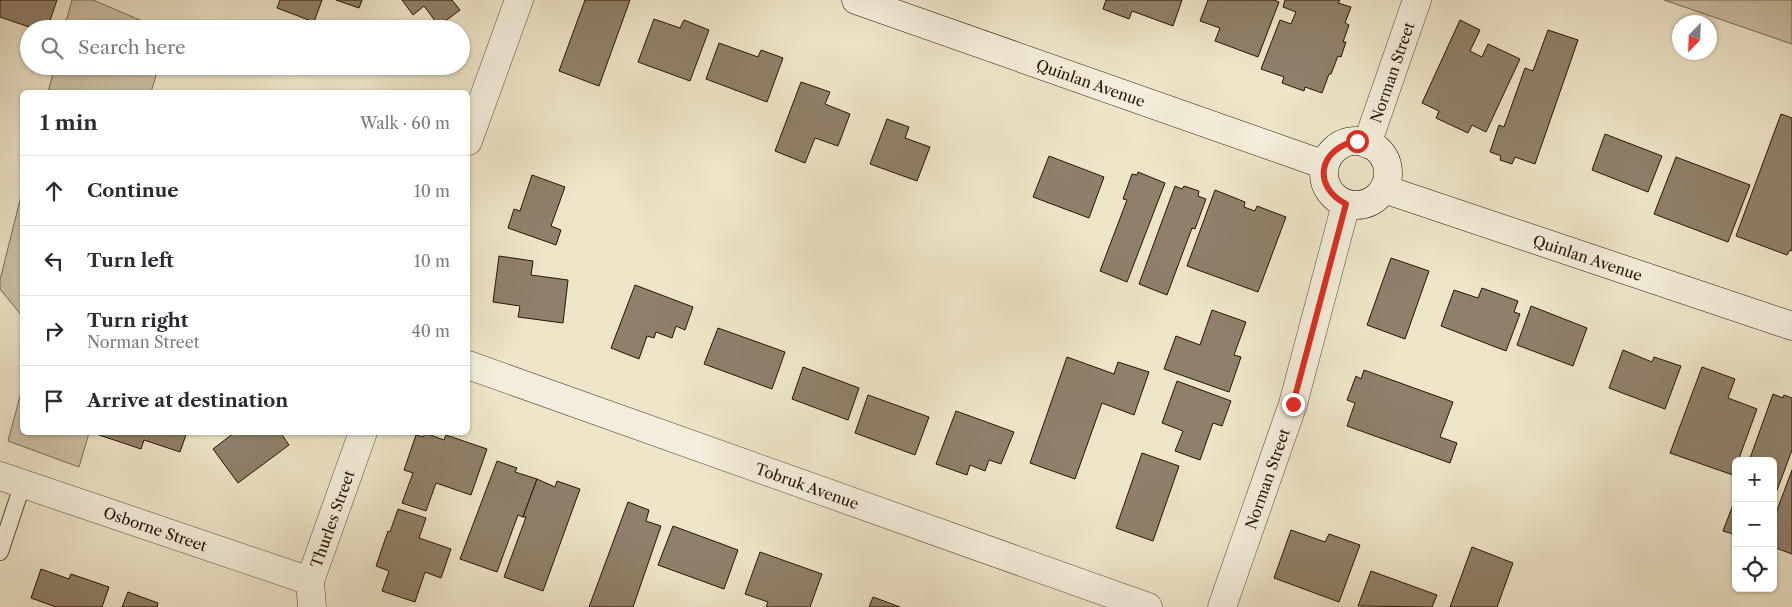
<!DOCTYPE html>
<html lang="en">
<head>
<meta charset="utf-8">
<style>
	:root { --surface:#fff; --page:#f2f2f3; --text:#2b2b33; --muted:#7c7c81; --line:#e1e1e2 }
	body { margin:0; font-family:"Libre Caslon Text",serif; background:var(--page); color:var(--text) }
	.controls { position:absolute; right:15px; bottom:15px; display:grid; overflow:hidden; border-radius:8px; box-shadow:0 1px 4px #0004 }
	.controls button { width:45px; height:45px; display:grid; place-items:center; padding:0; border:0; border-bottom:1px solid var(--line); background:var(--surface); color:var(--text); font:25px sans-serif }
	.compass { position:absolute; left:1672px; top:15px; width:45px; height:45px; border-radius:50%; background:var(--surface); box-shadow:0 1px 4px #0004; rotate:203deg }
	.stop { position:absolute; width:15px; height:15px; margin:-11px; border:4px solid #d93025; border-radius:50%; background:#fff }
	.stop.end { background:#d93025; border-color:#fff; box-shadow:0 1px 5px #0008 }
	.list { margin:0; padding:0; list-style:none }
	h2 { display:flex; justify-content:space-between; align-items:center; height:65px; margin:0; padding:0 20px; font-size:21px }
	h2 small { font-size:16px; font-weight:400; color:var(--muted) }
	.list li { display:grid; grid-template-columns:32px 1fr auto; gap:15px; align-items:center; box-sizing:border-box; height:70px; padding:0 20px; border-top:1px solid var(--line) }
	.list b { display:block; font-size:19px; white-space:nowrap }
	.list p { margin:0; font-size:16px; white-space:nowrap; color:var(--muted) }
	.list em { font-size:16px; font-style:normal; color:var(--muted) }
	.icon { flex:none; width:28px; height:28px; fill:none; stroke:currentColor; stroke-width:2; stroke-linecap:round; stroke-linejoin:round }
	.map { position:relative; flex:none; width:1792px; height:607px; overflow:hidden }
	.search { position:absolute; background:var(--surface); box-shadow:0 1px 4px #0004; left:20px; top:20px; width:450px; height:55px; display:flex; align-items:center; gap:12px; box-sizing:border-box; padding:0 18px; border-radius:28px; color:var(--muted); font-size:19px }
	.panel { position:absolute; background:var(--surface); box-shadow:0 1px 4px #0004; left:20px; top:90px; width:450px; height:345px; border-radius:8px }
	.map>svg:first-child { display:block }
	.green { fill:#ccc1a7; stroke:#7b6a56 }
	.building { fill:#8f806a; stroke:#2a1205 }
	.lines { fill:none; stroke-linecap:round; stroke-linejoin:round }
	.lane-casing { stroke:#5b4736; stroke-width:18 }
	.street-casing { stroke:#5b4736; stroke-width:29 }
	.secondary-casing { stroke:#2a1205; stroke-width:29 }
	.lane { stroke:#f3eedb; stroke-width:16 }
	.street { stroke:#f3eedb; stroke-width:28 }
	.secondary { stroke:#f3eedb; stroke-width:28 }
	.route { stroke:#d93025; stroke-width:6 }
	.labels { text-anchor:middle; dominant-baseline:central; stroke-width:4.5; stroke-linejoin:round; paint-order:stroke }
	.street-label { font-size:15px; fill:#2a1205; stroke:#f3eedb }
</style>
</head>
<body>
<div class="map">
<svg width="1792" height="607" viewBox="0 0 1792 607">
	<rect width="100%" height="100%" fill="#ede5c8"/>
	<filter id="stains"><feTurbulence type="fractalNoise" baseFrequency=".004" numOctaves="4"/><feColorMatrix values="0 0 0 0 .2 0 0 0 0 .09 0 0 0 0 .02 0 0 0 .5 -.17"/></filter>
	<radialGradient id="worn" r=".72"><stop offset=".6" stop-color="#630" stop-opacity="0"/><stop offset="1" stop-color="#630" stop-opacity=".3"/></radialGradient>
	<g class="green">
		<path d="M72,0H93L161,29H64Z"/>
		<path d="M1664,0H1792V44Z"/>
		<path d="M55,66H159L151,92H48Z"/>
		<path d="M22,192V316L0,289V280Z"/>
		<path d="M22,389V432L89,433L79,467L8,441Z"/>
	</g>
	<g class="building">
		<path d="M0,0H57L47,29H35L0,17Z"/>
		<path d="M280,0H322L314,22L277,8Z"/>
		<path d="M336,0H362L359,8Z"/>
		<path d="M402,0H452L460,10L439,26L424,6L413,15Z"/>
		<path d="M585,0H630L599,86L559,71Z"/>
		<path d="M1106,0H1182L1173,26L1132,11L1129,19L1103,9Z"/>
		<path d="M1208,0H1274L1279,2L1258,57L1215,41L1220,28L1200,21Z"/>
		<path d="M1285,0H1340L1338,3L1351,7L1345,23L1349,25L1343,42H1346L1341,57L1338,56L1331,74H1329L1322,93L1305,87L1304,91L1282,83L1284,77L1261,69L1280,20L1291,24L1296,12L1283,7Z"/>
		<path d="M654,19L680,28L684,20L709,30L690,81L638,62Z"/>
		<path d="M1460,20L1480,30L1470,51L1482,57L1488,44L1520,59L1486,132L1472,125L1468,133L1436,118L1439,111L1422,103Z"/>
		<path d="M1548,30L1578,40L1535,164L1515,157L1512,164L1500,160L1501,156L1490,152L1499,125L1504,127L1525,68L1533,71Z"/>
		<path d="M719,43L758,57L761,50L783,58L767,102L706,79Z"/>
		<path d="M801,82L830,92L825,104L850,114L838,146L815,138L805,163L775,151Z"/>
		<path d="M1781,114L1792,118V251L1790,250L1787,255L1736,236Z"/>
		<path d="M887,119L909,127L905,138L930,147L917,181L870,164Z"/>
		<path d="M1605,134L1662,156L1648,192L1592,170Z"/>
		<path d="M1049,156L1104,177L1089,218L1033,197Z"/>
		<path d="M1676,157L1750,185L1728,242L1654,214Z"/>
		<path d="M1138,172L1165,183L1127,282L1100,271L1127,200L1123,199L1132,174L1137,175Z"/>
		<path d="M532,175L565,187L551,226L561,230L556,245L508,228L514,209L520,211Z"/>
		<path d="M1175,186L1182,189L1184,186L1199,191L1198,196L1206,199L1195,229L1192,228L1167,295L1139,284Z"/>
		<path d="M1215,190L1245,202L1244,207L1255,211L1257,206L1286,217L1258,292L1187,266Z"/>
		<path d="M499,256L533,261L531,275L568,280L563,323L518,317L520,306L493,302Z"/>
		<path d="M1391,258L1429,271L1405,339L1367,325Z"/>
		<path d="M635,285L693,307L685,330L676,326L672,338L656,332L654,338L647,336L639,359L611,348Z"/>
		<path d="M1482,288L1518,301L1514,312L1520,314L1506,351L1441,326L1454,290L1478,298Z"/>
		<path d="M1531,306L1587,328L1573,366L1517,345Z"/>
		<path d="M1212,310L1246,322L1234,355L1241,357L1229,392L1164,369L1176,336L1200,345Z"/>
		<path d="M718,328L785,352L772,389L704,364Z"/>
		<path d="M1623,350L1652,362L1654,357L1681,366L1665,409L1609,388Z"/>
		<path d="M1067,357L1114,374L1118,362L1149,372L1134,415L1102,403L1075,479L1030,463Z"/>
		<path d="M803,367L859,388L848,420L792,399Z"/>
		<path d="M1702,367L1735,379L1728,398L1757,409L1738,461H1736L1733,475L1670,453Z"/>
		<path d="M1364,370L1453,402L1440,437L1457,443L1450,463L1347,426L1355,403L1347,400L1356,376L1361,379Z"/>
		<path d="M1177,381L1231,401L1222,426L1213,423L1200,460L1175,451L1183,431L1162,423Z"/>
		<path d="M1773,394L1783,398L1784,395L1792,398V450L1773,501V461H1749Z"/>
		<path d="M868,395L929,417L915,455L855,433Z"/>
		<path d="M956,411L1014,432L1001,464L989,460L985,471L970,465L967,475L936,464Z"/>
		<path d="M99,432H187L180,452L144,440L141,449L99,435Z"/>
		<path d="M235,432H280L289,445L238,483L213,449Z"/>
		<path d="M425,433L444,440L446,435L487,449L471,495L436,483L426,511L402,503L413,473L404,470L416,435L423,437Z"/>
		<path d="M1142,453L1179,466L1153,541L1116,528Z"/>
		<path d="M497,461L517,468L515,472L537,479L523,517L518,515L497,572L460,559Z"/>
		<path d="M1792,470V554L1773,547V521Z"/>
		<path d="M537,479L555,487L557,481L580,489L543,591L504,577L526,517H523Z"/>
		<path d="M1736,497V535L1723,531Z"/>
		<path d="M628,502L649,510L646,521L661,526L633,607H589Z"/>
		<path d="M398,509L426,518L419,538L451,549L441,578L425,572L415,602L382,591L389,571L376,566L388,531L390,532Z"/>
		<path d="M673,526L738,550L724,589L658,565Z"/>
		<path d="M1291,530L1325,542L1329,534L1360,545L1339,602L1274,578Z"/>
		<path d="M1472,547L1513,563L1497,607H1450Z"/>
		<path d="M760,552L822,574L810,607H766L768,602L745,594Z"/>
		<path d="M41,569L69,579L71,574L109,587L102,607H56L31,598Z"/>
		<path d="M1371,571L1437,595L1432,607L1358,606Z"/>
		<path d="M128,592L158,603L157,607H122Z"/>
		<path d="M873,597L900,607H869Z"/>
	</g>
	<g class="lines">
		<defs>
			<path id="lane" d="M0,552L23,483"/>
			<g id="street">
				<path d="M468,141L519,0"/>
				<path id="s1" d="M1367,144L1417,0"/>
				<path id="s2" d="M468,365L1148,607"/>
				<path id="s3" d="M0,476L310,581"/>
				<path id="s4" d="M312,607L310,581L363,432"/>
				<path id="s5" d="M1222,607L1293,404L1346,204"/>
			</g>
			<g id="secondary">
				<path id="s6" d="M856,0L1325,165"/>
				<circle cx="1356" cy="173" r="32"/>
				<path id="s7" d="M1384,189L1792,326"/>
			</g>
		</defs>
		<use href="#lane" class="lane-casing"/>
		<use href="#street" class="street-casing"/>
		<use href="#secondary" class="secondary-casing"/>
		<use href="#lane" class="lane"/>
		<use href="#street" class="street"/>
		<use href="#secondary" class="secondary"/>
	</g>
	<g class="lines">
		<path class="route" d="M1293,404L1346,204C1311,186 1319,148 1357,141"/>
	</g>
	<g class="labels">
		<g class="street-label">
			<text stroke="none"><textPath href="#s1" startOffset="76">Norman Street</textPath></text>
			<text stroke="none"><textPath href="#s6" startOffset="249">Quinlan Avenue</textPath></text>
			<text stroke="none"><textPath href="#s7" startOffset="215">Quinlan Avenue</textPath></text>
			<text stroke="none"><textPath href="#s5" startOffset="136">Norman Street</textPath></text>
			<text stroke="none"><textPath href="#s2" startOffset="360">Tobruk Avenue</textPath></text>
			<text stroke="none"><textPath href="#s4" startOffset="92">Thurles Street</textPath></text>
			<text stroke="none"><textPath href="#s3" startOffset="164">Osborne Street</textPath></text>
		</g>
	</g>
	<rect width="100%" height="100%" filter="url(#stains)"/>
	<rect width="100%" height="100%" fill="url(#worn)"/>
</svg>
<div class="controls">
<button>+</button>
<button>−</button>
<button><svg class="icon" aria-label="locate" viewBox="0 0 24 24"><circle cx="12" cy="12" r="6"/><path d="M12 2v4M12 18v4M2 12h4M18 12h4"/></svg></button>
</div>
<svg class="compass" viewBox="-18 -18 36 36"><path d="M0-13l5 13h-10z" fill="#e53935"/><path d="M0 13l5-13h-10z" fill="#7c7c81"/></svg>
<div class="stop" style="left:1357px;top:141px"></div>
<div class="stop end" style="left:1293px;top:404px"></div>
<div class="search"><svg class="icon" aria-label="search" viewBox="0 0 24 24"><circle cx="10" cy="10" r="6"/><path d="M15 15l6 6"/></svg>Search here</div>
<section class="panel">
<h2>1 min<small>Walk · 60 m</small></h2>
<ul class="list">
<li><svg class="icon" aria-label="ahead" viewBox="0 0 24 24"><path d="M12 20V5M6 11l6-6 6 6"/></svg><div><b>Continue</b></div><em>10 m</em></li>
<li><svg class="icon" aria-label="left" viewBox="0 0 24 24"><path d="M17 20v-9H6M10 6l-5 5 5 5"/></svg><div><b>Turn left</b></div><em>10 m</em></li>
<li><svg class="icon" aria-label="right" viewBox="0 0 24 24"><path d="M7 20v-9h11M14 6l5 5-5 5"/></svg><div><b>Turn right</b><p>Norman Street</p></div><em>40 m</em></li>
<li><svg class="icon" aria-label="arrive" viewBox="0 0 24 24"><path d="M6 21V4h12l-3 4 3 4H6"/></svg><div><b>Arrive at destination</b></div></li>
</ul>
</section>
</div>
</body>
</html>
